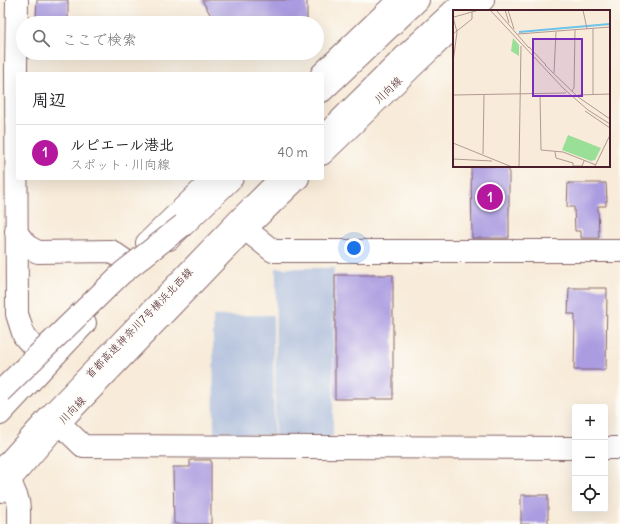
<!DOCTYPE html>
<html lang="ja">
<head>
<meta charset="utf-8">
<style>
	:root { --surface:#fff; --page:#f6f6f6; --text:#202124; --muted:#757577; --line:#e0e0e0; --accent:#b5179e }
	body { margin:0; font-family:Delius,"Klee One",sans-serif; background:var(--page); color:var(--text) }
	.controls { position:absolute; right:12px; bottom:12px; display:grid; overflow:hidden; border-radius:4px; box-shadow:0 4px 16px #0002 }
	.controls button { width:36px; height:36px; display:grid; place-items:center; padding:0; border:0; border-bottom:1px solid var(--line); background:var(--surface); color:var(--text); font:20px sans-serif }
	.you { position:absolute; left:354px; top:248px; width:14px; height:14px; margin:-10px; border:3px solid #fff; border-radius:50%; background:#1a73e8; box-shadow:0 0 0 6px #1a73e833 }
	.badge { display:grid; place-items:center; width:26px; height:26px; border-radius:50%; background:var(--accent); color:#fff; font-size:13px; font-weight:700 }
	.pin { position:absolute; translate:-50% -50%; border:2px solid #fff; box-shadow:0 1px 4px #0006 }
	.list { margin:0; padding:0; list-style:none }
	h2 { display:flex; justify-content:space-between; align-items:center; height:52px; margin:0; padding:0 16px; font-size:17px }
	h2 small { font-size:13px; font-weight:400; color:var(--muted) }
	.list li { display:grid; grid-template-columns:26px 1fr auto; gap:12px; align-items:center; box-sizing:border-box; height:56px; padding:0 16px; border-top:1px solid var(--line) }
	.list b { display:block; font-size:15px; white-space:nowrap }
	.list p { margin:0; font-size:13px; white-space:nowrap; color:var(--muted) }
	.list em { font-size:13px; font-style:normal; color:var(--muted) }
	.icon { flex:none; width:22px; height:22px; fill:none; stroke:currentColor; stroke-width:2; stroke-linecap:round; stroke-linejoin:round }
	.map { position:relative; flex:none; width:620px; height:524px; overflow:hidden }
	.search { position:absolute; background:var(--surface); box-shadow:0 4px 16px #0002; left:16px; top:16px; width:308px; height:44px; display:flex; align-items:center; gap:10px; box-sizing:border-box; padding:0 14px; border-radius:22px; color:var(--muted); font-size:15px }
	.panel { position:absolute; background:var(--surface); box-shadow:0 4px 16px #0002; left:16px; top:72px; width:308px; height:108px; border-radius:4px }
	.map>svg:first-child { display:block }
	.industrial { fill:#b7c5de }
	.building { fill:#ab9be0 }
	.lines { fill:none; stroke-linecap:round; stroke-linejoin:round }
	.minor-casing { stroke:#876668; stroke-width:24 }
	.highway-casing { stroke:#876668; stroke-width:24 }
	.minor { stroke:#fff; stroke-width:22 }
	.highway { stroke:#fff; stroke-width:22 }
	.highway-bridge-casing { stroke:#876668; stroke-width:24; stroke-linecap:butt }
	.highway-bridge { stroke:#fff; stroke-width:22 }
	.labels { text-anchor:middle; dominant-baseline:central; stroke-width:4; stroke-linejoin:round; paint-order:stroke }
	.street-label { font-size:11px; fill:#4a1f2b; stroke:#fdfcf7 }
	.inset-river { fill:none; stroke:#6ec3eb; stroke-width:2 }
	.inset-road { fill:none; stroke:#b29993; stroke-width:1 }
	.view { fill:#7b2cbf; fill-opacity:0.15; stroke:#7b2cbf; stroke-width:2 }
	.inset-edge { fill:none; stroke:#4a1f2b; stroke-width:2 }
</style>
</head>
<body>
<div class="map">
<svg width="620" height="524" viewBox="0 0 620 524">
	<rect width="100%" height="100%" fill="#fdfcf7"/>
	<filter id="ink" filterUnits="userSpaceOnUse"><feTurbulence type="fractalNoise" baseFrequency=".025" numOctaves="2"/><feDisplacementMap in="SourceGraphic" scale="8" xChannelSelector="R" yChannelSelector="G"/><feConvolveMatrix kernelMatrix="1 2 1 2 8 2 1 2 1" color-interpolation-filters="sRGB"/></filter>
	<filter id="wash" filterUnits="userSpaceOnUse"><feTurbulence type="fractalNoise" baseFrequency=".012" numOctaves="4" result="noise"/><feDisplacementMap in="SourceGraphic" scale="16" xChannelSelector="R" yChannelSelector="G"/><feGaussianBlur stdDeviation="0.9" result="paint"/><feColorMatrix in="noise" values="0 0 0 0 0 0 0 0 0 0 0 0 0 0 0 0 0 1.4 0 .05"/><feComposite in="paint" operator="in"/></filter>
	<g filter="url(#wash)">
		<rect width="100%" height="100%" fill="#f8ebd9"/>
		<g class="industrial">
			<path d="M276,268H334L333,437H275Z"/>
			<path d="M273,315L274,435H214L213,316Z"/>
		</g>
		<g id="blocks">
			<g class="building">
				<path d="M37,0H68V23H49V17H36Z"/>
				<path d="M202,0H307V23H215Z"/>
				<path d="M471,166H509V238H472Z"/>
				<path d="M568,183H606L607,201H606V206H598L599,238H581V231H575L574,207H567Z"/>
				<rect x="335" y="275" width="58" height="124"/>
				<path d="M569,288H607L606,370H574L575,314H568Z"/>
				<path d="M190,460H211V524H174L173,467H190Z"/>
				<rect x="521" y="495" width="27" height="29"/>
			</g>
		</g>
	</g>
	<g filter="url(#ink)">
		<use href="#blocks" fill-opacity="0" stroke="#876668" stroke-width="1"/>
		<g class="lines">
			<defs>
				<g id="minor">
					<path d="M17,0L16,71L17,314L24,336L38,352"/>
					<path d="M471,11L483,0"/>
					<path d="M322,74L399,0"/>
					<path d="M322,154L415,64L454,27"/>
					<path d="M245,229L273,251H620"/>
					<path d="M16,232L27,246L38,252L111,251L127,262"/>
					<path d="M147,243L214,178"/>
					<path d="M59,423L83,446L575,448"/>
					<path d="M605,448H620"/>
					<path d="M10,479C12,488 14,490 17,498C20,506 19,515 19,524"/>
					<path d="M0,491L59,423L245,229L298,178"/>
				</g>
				<g id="highway">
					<path d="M322,91L418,0"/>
					<path d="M322,138L406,55L465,0"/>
					<path d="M169,239L232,178"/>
					<path d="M0,414L85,323"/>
					<path d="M0,472L52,414L239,220L281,178"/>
				</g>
			</defs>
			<use href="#minor" class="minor-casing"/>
			<use href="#highway" class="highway-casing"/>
			<use href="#minor" class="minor"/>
			<use href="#highway" class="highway"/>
			<defs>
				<path id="highway-bridge" d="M0,392L122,273L183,225"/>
			</defs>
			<use href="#highway-bridge" class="highway-bridge-casing"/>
			<use href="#highway-bridge" class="highway-bridge"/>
		</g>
	</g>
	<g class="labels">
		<g class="street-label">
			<text transform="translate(388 90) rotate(-44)">川向線</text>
			<text transform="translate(139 323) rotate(-46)">首都高速神奈川7号横浜北西線</text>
			<text transform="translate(72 410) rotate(-46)">川向線</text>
		</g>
	</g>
	<g transform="translate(453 10)">
		<rect width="157" height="157" fill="#f8ebd9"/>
		<path d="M60,28L66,35V46L58,41ZM115,125L148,138L142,150L138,151L109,140Z" fill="#99df98"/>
		<path class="inset-river" d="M66,22L157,14"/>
		<path class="inset-road" d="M37,0L111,79L135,100L157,114M43,0L76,38M52,0L56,13M55,0L61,19M130,0L134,19M0,4L1,7L26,0M140,19V84M0,24L19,9V2M65,24L157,17M76,37L93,55M0,52L4,22L0,7M92,55L125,87L157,109M101,63L103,22M119,81L121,78L122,20M0,85L113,83M87,85L88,140L110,142L143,155M125,85L157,84M132,101L157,118M0,133L59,157M102,142L103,148L120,153V156H129L131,151M30,144L31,84M0,149L39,151M142,156L157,125M66,157L68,36"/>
		<path class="view" d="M80,29H129V86H80Z"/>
		<rect width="157" height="157" class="inset-edge"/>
	</g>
</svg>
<div class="controls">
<button>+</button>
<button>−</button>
<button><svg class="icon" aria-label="locate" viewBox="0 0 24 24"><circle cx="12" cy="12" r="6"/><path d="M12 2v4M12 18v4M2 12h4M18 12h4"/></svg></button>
</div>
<div class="you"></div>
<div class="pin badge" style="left:490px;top:197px">1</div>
<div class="search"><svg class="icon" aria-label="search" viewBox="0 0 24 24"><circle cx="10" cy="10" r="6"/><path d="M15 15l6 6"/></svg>ここで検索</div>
<section class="panel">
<h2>周辺<small></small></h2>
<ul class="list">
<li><span class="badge">1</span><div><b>ルピエール港北</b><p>スポット · 川向線</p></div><em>40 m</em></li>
</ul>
</section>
</div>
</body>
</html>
